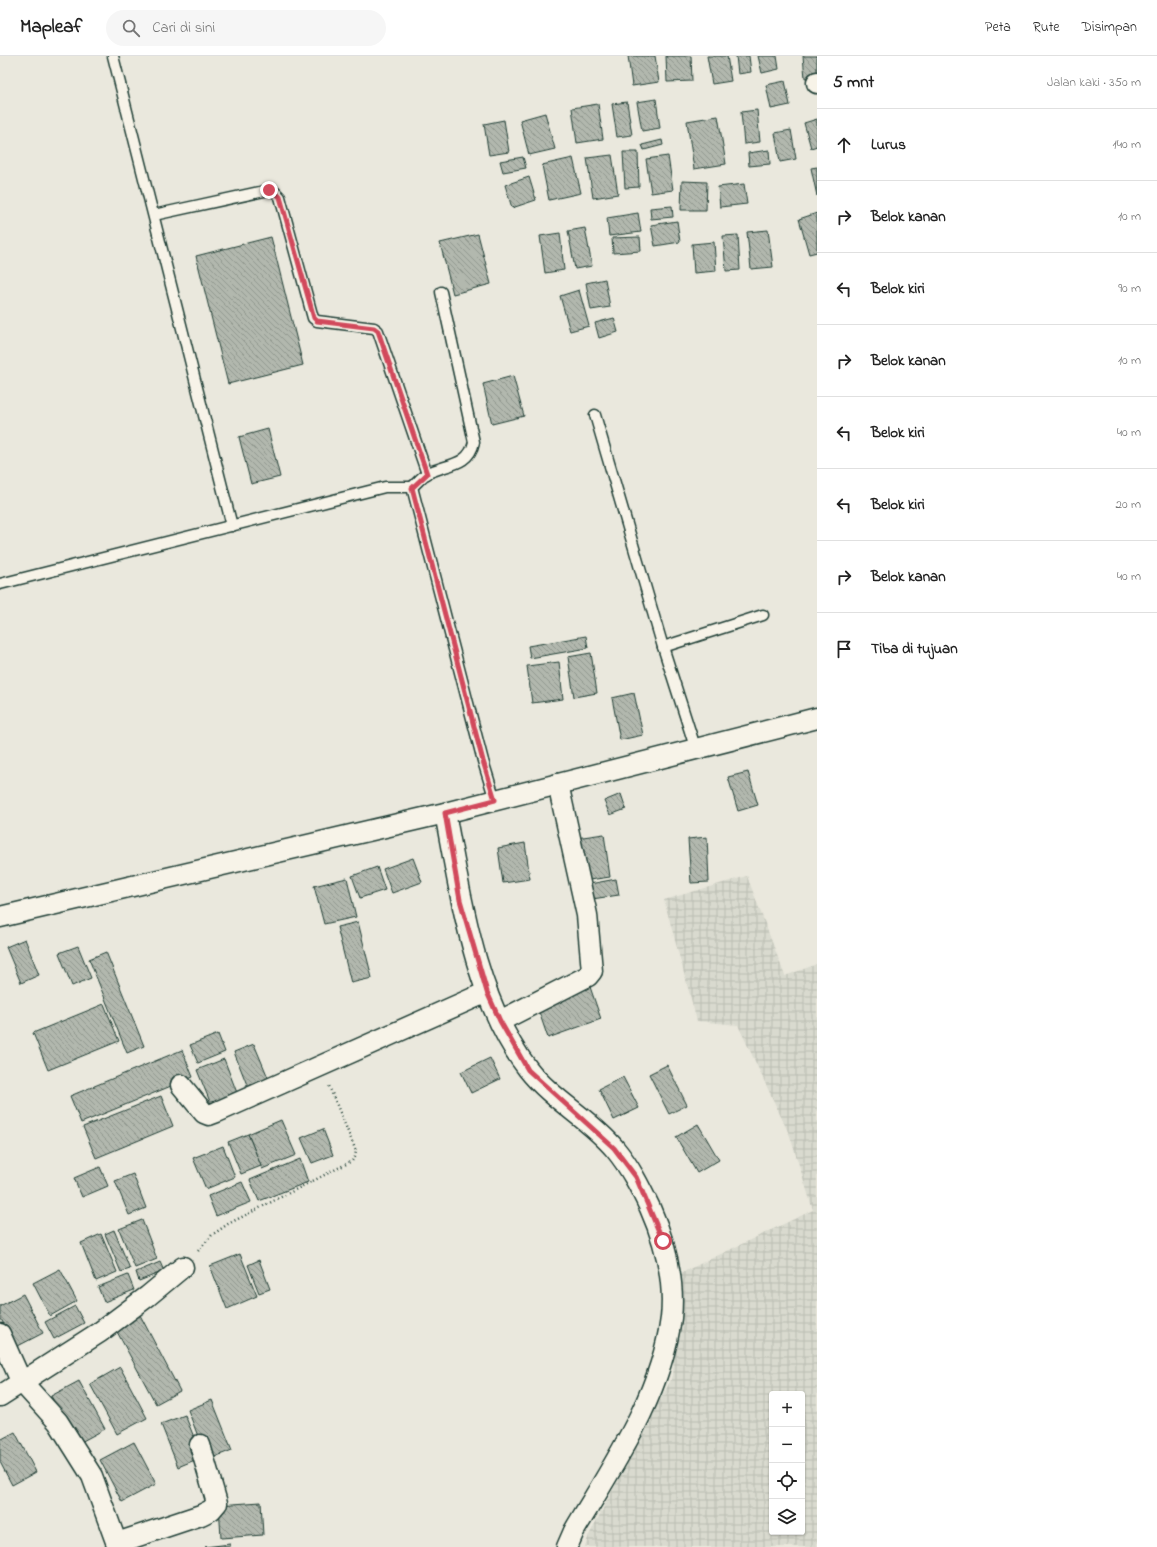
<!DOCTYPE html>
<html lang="id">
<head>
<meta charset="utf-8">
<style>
	:root { --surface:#fff; --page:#f6f6f6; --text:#222; --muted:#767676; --line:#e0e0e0 }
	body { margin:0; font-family:"Indie Flower",sans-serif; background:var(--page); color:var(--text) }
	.controls { position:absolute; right:12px; bottom:12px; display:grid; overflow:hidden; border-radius:4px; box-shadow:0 1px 3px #0004 }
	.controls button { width:36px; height:36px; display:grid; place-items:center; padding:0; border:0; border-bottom:1px solid var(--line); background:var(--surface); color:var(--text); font:20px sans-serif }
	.stop { position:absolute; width:12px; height:12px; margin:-9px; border:3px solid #d1495b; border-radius:50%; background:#fff }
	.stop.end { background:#d1495b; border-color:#fff; box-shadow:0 1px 4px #0008 }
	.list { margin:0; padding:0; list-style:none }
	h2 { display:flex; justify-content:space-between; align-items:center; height:52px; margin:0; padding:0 16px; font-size:17px }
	h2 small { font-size:13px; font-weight:400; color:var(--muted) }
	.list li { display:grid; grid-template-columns:26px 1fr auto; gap:12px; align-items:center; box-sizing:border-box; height:72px; padding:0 16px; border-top:1px solid var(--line) }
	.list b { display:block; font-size:15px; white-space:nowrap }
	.list em { font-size:13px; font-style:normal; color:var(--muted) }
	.icon { flex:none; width:22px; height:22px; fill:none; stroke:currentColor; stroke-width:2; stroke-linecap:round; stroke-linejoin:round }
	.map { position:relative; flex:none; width:817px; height:1491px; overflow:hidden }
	header { display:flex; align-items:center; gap:24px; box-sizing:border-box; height:56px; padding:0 20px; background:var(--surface); border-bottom:1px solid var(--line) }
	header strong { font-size:19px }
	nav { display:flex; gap:22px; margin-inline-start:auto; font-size:14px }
	.search { width:280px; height:36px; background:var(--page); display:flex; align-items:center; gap:10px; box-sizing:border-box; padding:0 14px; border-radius:22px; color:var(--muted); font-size:15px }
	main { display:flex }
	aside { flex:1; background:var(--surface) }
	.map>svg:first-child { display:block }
	.industrial { fill:url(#industrial-grid); fill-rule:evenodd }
	.building { fill:url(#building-back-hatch); stroke:#1f3d34 }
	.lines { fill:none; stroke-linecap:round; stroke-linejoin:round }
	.service-casing { stroke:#1f3d34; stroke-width:13 }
	.minor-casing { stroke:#1f3d34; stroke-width:23 }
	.path { stroke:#1f3d34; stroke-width:2.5; stroke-dasharray:1 3; stroke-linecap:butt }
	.service { stroke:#f7f3e8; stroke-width:10 }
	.minor { stroke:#f7f3e8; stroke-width:20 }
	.route { stroke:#d1495b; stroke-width:5 }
</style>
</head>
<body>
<header>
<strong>Mapleaf</strong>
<div class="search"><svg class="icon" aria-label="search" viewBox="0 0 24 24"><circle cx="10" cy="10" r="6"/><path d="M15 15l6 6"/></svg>Cari di sini</div>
<nav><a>Peta</a><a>Rute</a><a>Disimpan</a></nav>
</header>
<main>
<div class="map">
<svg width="817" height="1491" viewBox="0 0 817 1491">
	<defs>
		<pattern id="industrial-grid" width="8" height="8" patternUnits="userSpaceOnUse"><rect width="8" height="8" fill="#d9dacf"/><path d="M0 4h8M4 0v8" fill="none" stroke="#babcb2"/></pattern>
		<pattern id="building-back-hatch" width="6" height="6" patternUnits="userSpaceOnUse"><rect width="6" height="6" fill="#b2b8ae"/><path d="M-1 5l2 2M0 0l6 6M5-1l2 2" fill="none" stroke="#90978e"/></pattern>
	</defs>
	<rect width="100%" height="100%" fill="#eae8dd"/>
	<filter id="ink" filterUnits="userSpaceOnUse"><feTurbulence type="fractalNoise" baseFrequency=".025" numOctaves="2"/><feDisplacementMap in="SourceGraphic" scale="8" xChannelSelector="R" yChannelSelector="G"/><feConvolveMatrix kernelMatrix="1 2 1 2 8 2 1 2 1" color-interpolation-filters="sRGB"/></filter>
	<g filter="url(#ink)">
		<path class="industrial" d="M747,820L785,920L817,908V1491H585L589,1479L673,1320L679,1218L813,1154L790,1080L738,969L697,965L664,844ZM772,1338H802V1476H772Z"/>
		<g class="building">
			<path d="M628,0H655L659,26L632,30Z"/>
			<path d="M666,0H691L692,25L667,26Z"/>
			<path d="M707,0H727L731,25L712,28Z"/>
			<path d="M736,0H749L751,16L738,18Z"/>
			<path d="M758,0H777L779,13L762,17Z"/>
			<path d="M803,0H817V20L805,22Z"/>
			<path d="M785,25L790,49L771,53L766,29Z"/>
			<path d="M656,43L660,72L642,75L637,46Z"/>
			<path d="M627,46L632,79L617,81L612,48Z"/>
			<path d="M598,48L603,83L577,87L572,52Z"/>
			<path d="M757,54L760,86L744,88L741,56Z"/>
			<path d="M545,57L555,93L529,99L520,64Z"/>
			<path d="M718,60L726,108L694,113L687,65Z"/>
			<path d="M817,63V90L811,92L804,67Z"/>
			<path d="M504,64L509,96L489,99L484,68Z"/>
			<path d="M791,74L796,103L780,106L775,77Z"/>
			<path d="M662,84L663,89L644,94L642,89Z"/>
			<path d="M769,94L770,108L749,110L748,97Z"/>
			<path d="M623,96H638L639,131L625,132Z"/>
			<path d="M612,99L618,138L593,142L587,102Z"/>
			<path d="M668,100L673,134L651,137L646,103Z"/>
			<path d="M523,101L526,112L503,116L500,105Z"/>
			<path d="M573,102L581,137L549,144L542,109Z"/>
			<path d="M817,111V140L811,112Z"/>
			<path d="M529,121L536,144L512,152L505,129Z"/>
			<path d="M682,125L707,126L706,154H681Z"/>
			<path d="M744,128L747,148L720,151L718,131Z"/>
			<path d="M672,150L673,161L651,163L650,152Z"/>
			<path d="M638,157L641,176L609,180L607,162Z"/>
			<path d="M817,157V196L809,198L799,163Z"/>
			<path d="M677,165L680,186L655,190L651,169Z"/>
			<path d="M585,172L592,210L575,213L568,175Z"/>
			<path d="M768,174L773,211L751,213L747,176Z"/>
			<path d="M560,177L564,214L545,217L540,180Z"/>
			<path d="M478,178L491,228L453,238L440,187Z"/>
			<path d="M738,179L740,214L726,215L723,180Z"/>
			<path d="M271,181L303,309L228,328L196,200Z"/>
			<path d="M640,181L641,195L613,197L612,182Z"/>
			<path d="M714,186L716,215L694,217L692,188Z"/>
			<path d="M605,223L610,251L591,254L586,227Z"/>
			<path d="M579,234L589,270L570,275L560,240Z"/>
			<path d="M614,262L618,276L599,282L595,267Z"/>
			<path d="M513,320L524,360L492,368L483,328Z"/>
			<path d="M268,373L280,421L251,428L239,381Z"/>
			<path d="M586,580L588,592L530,602L528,590Z"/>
			<path d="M591,597L597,637L574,641L568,601Z"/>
			<path d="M559,606L563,643L532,647L527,610Z"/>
			<path d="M634,637L643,679L620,684L612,642Z"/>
			<path d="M748,716L758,749L738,755L728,721Z"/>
			<path d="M621,738L626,753L610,759L604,745Z"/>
			<path d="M604,778L610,821L582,825L576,782Z"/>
			<path d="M707,781L709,826L691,827L688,783Z"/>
			<path d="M525,787L530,823L503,827L498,792Z"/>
			<path d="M413,802L422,826L392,837L383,813Z"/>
			<path d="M377,811L385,834L360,842L352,820Z"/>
			<path d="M347,822L356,861L324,868L314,830Z"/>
			<path d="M616,823L619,839L592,843L590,828Z"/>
			<path d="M358,866L372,922L351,927L337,871Z"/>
			<path d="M25,883L39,919L21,927L6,891Z"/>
			<path d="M78,890L91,922L72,930L59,897Z"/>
			<path d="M106,896L144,990L127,997L89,903Z"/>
			<path d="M589,928L601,963L548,982L536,947Z"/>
			<path d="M104,948L119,985L48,1014L33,977Z"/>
			<path d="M218,978L225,996L198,1007L190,989Z"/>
			<path d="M254,988L272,1031L251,1039L234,996Z"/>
			<path d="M182,994L193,1021L81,1067L70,1040Z"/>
			<path d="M490,1002L500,1023L471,1037L461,1016Z"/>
			<path d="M224,1003L239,1042L213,1053L197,1014Z"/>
			<path d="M667,1009L687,1049L669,1058L649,1018Z"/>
			<path d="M623,1021L639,1052L614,1064L599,1033Z"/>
			<path d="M161,1040L173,1070L96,1102L83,1071Z"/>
			<path d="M281,1064L296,1099L262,1113L248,1078Z"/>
			<path d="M698,1068L719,1104L697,1117L676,1081Z"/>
			<path d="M323,1073L333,1099L312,1107L301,1082Z"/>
			<path d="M248,1078L261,1110L241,1118L228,1086Z"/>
			<path d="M223,1090L235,1121L206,1133L193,1102Z"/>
			<path d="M300,1103L308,1126L259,1145L250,1124Z"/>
			<path d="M100,1111L108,1130L82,1141L74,1122Z"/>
			<path d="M133,1118L146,1152L129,1159L115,1125Z"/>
			<path d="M242,1126L251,1146L216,1160L208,1140Z"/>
			<path d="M142,1164L157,1203L135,1212L119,1173Z"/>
			<path d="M114,1174L130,1213L121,1216L105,1178Z"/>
			<path d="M101,1178L117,1216L96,1225L81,1187Z"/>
			<path d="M240,1198L257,1240L227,1253L210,1210Z"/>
			<path d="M259,1204L270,1233L259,1237L248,1209Z"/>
			<path d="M160,1206L164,1215L139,1225L136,1216Z"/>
			<path d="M60,1213L77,1245L50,1260L33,1227Z"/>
			<path d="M128,1219L134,1234L104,1246L98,1231Z"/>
			<path d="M23,1238L43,1277L16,1291L0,1261V1250Z"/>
			<path d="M75,1250L84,1267L54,1283L45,1266Z"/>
			<path d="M140,1259L180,1335L156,1348L115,1272Z"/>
			<path d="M120,1311L147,1362L117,1378L90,1328Z"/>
			<path d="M79,1325L105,1373L77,1388L51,1340Z"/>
			<path d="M212,1344L232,1394L207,1404L188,1354Z"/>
			<path d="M185,1359L202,1401L178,1411L161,1368Z"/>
			<path d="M15,1376L36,1416L12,1429L0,1406V1384Z"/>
			<path d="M134,1386L156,1428L122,1446L100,1404Z"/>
			<path d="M261,1446L263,1479L221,1482L219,1449Z"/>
			<path d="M230,1488V1491H205Z"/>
		</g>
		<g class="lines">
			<defs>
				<g id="service">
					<path d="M113,0L232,470"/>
					<path d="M154,159L269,134L274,135L280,141L313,262L317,265L374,272L378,275L427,418"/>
					<path d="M595,359L663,591L696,694"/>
					<path d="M412,431C417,427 422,420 428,417C447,408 469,410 474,386L441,236"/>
					<path d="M0,528L385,431H412L483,705L495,744"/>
					<path d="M663,591L763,559"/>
				</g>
				<g id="minor">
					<path d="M817,27V26"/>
					<path d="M445,757C461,841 475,944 528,1013C552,1044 590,1063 615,1093C630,1111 640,1131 650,1152C665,1186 675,1225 671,1262C661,1340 613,1409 574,1475L567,1491"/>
					<path d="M0,861L445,757L817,662"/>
					<path d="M500,965L588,920L592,915L587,859L558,728"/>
					<path d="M181,1029L204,1057L209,1059L217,1056L487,936"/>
					<path d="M0,1278L21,1325L58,1366L92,1420L118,1491"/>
					<path d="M0,1340L100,1276L148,1240L183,1211"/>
					<path d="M117,1487L201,1459L211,1454L217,1447L200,1389"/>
				</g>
			</defs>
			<use href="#service" class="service-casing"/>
			<use href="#minor" class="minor-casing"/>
			<path class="path" d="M198,1195L212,1179L228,1168L352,1105L355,1101L356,1095L329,1030"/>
			<use href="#service" class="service"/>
			<use href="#minor" class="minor"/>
		</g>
	</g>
	<g class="lines" filter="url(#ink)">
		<path class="route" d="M269,134L274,135L280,141L314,262L317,265L374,272L378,275L427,418L412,432L483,705L495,744L445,757L460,844L487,936L500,965L528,1014L614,1092L636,1121L663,1185"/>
	</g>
</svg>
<div class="controls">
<button>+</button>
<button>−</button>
<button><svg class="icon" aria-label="locate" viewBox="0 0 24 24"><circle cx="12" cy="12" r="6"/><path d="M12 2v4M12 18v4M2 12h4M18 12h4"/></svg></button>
<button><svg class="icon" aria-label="layers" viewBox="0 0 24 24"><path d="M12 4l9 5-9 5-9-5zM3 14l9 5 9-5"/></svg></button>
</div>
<div class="stop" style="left:663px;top:1185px"></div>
<div class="stop end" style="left:269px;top:134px"></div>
</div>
<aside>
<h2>5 mnt<small>Jalan kaki · 350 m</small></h2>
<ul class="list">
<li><svg class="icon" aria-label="ahead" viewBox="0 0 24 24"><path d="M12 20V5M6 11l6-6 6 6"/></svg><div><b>Lurus</b></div><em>140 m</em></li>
<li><svg class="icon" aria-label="right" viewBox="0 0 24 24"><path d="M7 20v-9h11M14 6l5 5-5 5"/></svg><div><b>Belok kanan</b></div><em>10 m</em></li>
<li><svg class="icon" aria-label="left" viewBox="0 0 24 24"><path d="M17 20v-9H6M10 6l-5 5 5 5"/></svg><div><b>Belok kiri</b></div><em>90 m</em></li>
<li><svg class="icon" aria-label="right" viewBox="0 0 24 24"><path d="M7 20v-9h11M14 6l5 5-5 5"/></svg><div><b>Belok kanan</b></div><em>10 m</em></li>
<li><svg class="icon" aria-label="left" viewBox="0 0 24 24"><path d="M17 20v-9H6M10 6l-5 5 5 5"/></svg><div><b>Belok kiri</b></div><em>40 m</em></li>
<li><svg class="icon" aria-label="left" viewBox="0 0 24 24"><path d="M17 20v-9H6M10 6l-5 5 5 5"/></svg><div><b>Belok kiri</b></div><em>20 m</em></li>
<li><svg class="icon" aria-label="right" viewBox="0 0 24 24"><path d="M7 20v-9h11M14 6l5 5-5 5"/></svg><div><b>Belok kanan</b></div><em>40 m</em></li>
<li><svg class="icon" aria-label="arrive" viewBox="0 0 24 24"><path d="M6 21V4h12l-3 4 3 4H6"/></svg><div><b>Tiba di tujuan</b></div></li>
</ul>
</aside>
</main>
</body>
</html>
